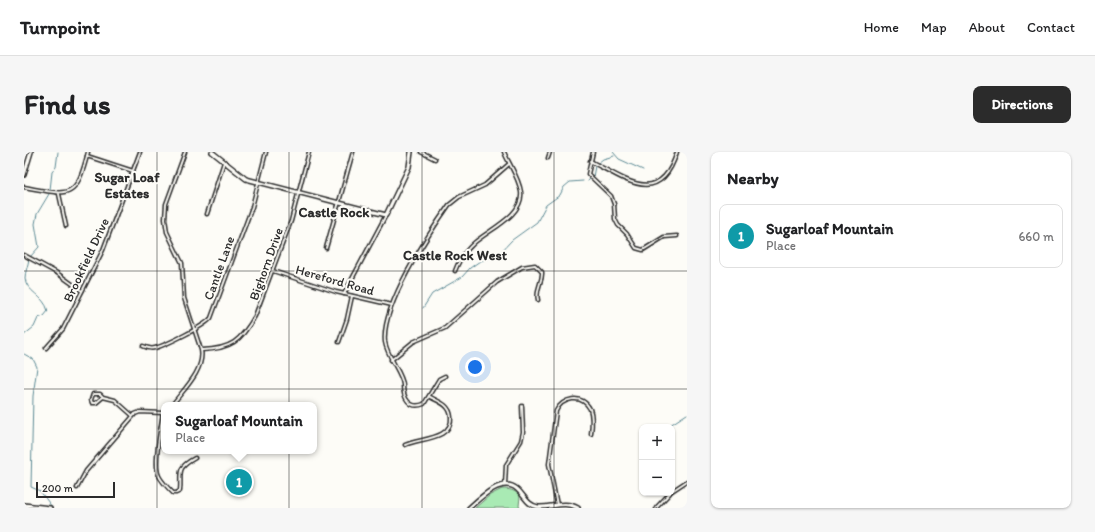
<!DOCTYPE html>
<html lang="en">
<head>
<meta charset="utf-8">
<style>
	:root { --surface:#fff; --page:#f6f6f6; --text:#202124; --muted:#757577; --line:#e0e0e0; --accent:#2b2b2b }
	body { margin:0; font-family:Itim,sans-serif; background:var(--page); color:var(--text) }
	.controls { position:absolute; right:12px; bottom:12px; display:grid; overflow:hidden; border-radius:8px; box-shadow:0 1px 3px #0004 }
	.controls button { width:36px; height:36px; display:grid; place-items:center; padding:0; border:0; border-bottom:1px solid var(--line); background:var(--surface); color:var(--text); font:20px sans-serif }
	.scale { position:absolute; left:12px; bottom:10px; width:79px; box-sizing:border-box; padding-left:4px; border:2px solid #2b2b2b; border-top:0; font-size:11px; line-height:14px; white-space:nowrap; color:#2b2b2b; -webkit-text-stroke:3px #fdfcf7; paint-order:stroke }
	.you { position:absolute; left:451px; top:215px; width:14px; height:14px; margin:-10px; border:3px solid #fff; border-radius:50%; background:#1a73e8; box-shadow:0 0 0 6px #1a73e833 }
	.badge { display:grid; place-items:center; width:26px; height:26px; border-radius:50%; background:var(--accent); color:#fff; font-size:13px; font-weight:700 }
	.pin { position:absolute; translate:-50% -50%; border:2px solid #fff; box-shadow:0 1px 4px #0006 }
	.popup { position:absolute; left:137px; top:250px; width:156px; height:52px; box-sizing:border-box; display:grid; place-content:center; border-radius:8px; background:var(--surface); filter:drop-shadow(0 1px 3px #0005); font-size:13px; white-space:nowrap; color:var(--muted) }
	.popup b { font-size:15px; color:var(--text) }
	.popup::after { content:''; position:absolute; left:50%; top:100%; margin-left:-8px; border:8px solid transparent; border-top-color:var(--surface) }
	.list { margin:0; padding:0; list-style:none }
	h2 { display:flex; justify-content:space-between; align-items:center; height:52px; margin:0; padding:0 16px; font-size:17px }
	h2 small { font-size:13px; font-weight:400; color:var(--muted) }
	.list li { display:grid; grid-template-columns:26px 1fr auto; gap:12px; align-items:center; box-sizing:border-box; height:64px; margin:0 8px 8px; padding:0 8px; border:1px solid var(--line); border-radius:8px }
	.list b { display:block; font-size:15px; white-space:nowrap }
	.list p { margin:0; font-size:13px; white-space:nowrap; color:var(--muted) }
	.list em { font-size:13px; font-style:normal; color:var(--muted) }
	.map { position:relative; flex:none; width:663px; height:356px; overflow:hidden; border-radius:8px }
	header { display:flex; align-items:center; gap:24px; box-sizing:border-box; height:56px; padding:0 20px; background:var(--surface); border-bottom:1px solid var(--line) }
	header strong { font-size:19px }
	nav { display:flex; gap:22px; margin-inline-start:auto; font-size:14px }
	.intro { display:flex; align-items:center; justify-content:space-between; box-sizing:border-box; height:96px; padding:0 24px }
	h1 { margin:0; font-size:28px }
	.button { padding:10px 18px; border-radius:8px; background:var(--accent); color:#fff; font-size:14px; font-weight:700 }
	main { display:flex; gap:24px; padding:0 24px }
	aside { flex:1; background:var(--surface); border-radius:8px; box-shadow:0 1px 3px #0004 }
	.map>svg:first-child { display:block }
	.green { fill:#a9eab4; stroke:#6a8a70 }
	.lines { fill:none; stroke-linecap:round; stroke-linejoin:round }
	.stream { stroke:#5b8994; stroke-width:1 }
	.street-casing { stroke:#2b2b2b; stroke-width:5 }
	.secondary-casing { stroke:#2b2b2b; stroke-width:6 }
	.street { stroke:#fdfcf7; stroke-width:2 }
	.secondary { stroke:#fdfcf7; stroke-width:3 }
	.grid { fill:none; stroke:#2b2b2b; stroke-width:1; stroke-opacity:0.55 }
	.labels { text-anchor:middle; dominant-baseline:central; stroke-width:4; stroke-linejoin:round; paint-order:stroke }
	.street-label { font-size:13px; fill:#2b2b2b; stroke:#fdfcf7 }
	.neighbourhood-label { font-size:14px; font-weight:bold; fill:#2b2b2b; stroke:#fdfcf7 }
</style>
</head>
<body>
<header>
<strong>Turnpoint</strong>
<nav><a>Home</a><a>Map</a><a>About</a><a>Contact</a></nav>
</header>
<div class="intro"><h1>Find us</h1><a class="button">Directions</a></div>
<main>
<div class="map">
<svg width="663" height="356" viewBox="0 0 663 356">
	<rect width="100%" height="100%" fill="#fdfcf7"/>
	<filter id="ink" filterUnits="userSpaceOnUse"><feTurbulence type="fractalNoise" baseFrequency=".025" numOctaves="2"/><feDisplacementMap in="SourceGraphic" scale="8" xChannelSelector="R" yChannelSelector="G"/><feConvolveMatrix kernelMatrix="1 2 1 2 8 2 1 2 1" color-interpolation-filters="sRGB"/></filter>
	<g filter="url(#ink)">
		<path class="green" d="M478,337C485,337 491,338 496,344L495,354L496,356H451L466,343Z"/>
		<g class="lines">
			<g class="stream">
				<path d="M589,0L595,7L619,18"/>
				<path d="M574,11L579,7L590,4"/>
				<path d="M569,25L571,14"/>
				<path d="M564,29L566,27"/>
				<path d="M26,38L28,20L32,15L34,0"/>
				<path d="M6,105L15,95L11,72L13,62L25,42"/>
				<path d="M399,156L408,142L438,125L446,116L456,109L473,104L488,88L513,70L522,53L536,43L540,35L546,30L559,29"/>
				<path d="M0,183L10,175L14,166L20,164L24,159C20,143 2,140 1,126C1,120 4,114 5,107"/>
				<path d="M0,202L9,207L13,215L9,244L7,335L16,339L28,355"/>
				<path d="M643,275L663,262"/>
			</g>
			<defs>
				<g id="street">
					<path d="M397,0L411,7"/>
					<path d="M569,0L564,22L587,44L590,52L591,67L594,73L603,82L612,96L619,98L640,85L653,84"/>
					<path d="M63,4L109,19"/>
					<path d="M524,6L526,0"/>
					<path d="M566,9C601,27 636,56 653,0"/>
					<path d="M0,35C44,43 52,49 64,0"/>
					<path d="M35,42L42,74"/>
					<path d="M183,62L200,10"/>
					<path d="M302,96L329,0"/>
					<path d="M0,103L33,121L58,139"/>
					<path d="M249,119L312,140L368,153"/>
					<path d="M431,119C435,108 441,99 450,91C466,77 500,63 497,40C495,26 485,12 480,0"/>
					<path d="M320,142L362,63"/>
					<path d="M315,190L323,167L328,144"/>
					<path d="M119,194C123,196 127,197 131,196C142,193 181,174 187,166L228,55L242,0"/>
					<path d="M22,196L39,177L79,98L116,0"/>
					<path d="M178,198C207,197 217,189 231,164L267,69L285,0"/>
					<path d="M367,208L389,190L421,176L473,130L498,115L511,113L518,120C519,130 511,137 514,148"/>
					<path d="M421,224L415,227L400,252C385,258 379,245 379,233C379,223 363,204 361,190C357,154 404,83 425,53L435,45L461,33L485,12"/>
					<path d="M79,245L72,251H68L67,248L69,242H76L79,245L91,248L109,264"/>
					<path d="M148,253C159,238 181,218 177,198L160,146L158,111L143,80L141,67L142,52L161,0"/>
					<path d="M139,261C137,274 129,313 135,324C138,330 144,336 149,341H152L156,339C158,320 151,317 171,306"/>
					<path d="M381,293C395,286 429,288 427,265C426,253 416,250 406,245"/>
					<path d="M481,333L482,313L497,289L499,280L498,254"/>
					<path d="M53,336L62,319L111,262L116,260L139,261"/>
					<path d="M648,339L663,329"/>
					<path d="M533,353L525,312L532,259C538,246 558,241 566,257C569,265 568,274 567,282"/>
					<path d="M632,356L646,341"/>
				</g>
				<g id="secondary">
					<path d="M188,0L222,27L362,63L385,15L387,0"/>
					<path d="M0,23L7,0"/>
					<path d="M0,353L26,356"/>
					<path d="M445,356C456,346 478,324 493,337C501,344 503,353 514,355C528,356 540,348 554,356"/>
				</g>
			</defs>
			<use href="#street" class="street-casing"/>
			<use href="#secondary" class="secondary-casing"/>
			<use href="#street" class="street"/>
			<use href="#secondary" class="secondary"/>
		</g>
	</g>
	<path class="grid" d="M133,0V356M265,0V356M398,0V356M530,0V356M0,119H663M0,237H663"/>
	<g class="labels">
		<g class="street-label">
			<text transform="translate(62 108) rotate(-65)">Brookfield Drive</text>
			<text transform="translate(242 112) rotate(-70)">Bighorn Drive</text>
			<text transform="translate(195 116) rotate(-70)">Cantle Lane</text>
			<text transform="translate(311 128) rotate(16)">Hereford Road</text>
		</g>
		<g class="neighbourhood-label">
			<text x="103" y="25">Sugar Loaf<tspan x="103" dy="16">Estates</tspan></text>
			<text x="310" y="60">Castle Rock</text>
			<text x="431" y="103">Castle Rock West</text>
		</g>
	</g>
</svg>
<div class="controls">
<button>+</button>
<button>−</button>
</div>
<div class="scale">200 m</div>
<div class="you"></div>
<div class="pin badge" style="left:215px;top:330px;background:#0f9aa8">1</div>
<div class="popup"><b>Sugarloaf Mountain</b>Place</div>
</div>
<aside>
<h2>Nearby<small></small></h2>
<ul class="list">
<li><span class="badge" style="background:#0f9aa8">1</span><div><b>Sugarloaf Mountain</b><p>Place</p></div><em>660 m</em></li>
</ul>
</aside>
</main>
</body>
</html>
